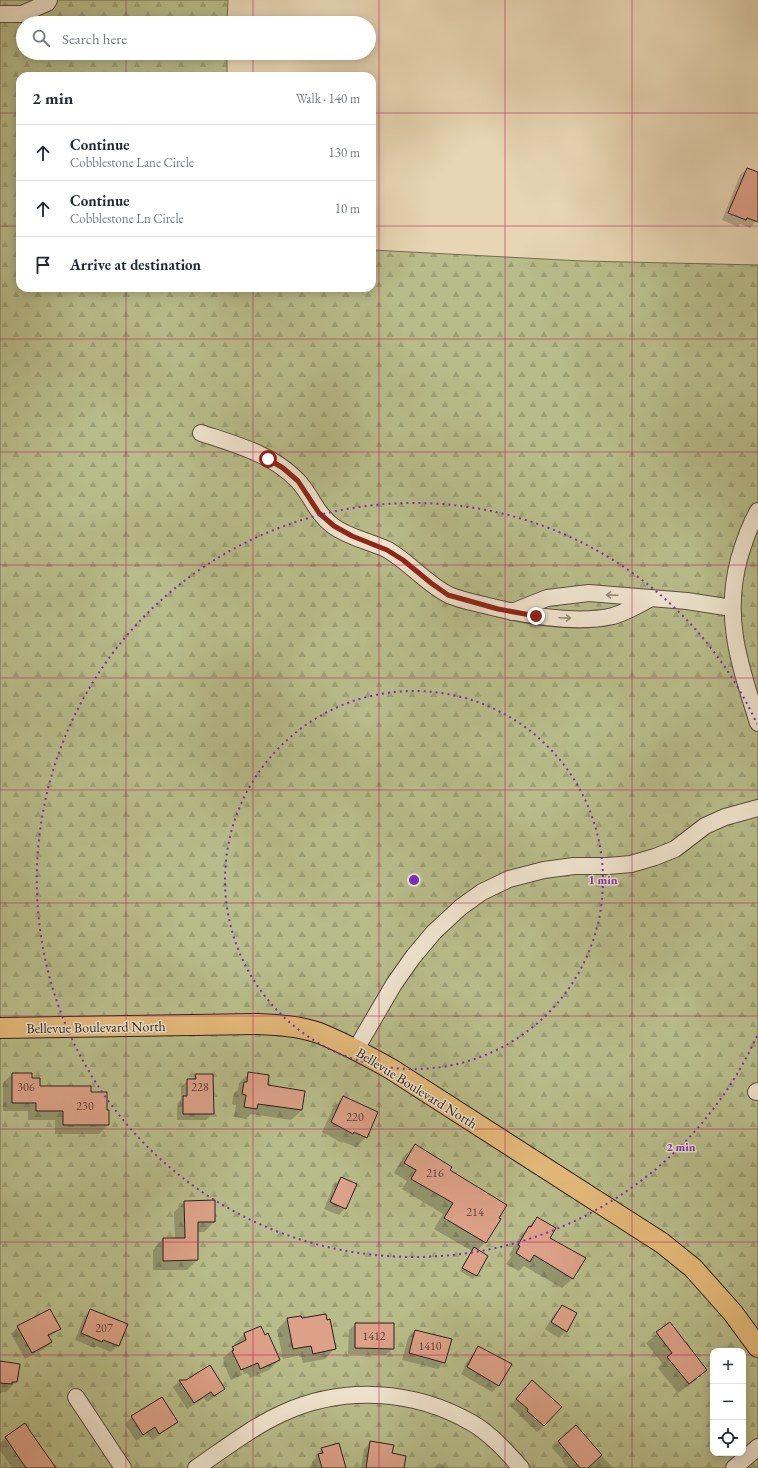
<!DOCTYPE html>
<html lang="en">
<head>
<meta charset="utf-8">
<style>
	:root { --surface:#fff; --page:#f6f6f7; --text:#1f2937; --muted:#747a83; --line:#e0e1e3 }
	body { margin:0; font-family:"EB Garamond",serif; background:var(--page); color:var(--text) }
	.controls { position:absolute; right:12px; bottom:12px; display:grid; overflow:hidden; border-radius:8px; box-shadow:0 2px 10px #0003 }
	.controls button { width:36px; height:36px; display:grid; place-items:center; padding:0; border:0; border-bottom:1px solid var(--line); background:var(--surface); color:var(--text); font:20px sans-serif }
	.stop { position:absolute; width:12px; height:12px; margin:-9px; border:3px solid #8f2418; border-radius:50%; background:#fff }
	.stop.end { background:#8f2418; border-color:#fff; box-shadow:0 1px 4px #0008 }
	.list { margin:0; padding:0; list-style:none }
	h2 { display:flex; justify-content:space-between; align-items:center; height:52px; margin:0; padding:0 16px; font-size:17px }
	h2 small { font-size:13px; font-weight:400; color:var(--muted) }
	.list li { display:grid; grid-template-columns:26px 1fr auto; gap:12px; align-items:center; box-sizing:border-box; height:56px; padding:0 16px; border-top:1px solid var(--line) }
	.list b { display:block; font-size:15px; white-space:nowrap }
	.list p { margin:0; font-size:13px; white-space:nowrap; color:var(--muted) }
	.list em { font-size:13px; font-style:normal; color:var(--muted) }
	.icon { flex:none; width:22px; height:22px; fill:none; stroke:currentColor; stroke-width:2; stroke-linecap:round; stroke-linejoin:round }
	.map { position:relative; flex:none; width:758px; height:1468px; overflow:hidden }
	.search { position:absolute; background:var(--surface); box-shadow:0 2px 10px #0003; left:16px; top:16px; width:360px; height:44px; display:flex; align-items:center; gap:10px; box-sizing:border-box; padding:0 14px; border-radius:22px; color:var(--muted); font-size:15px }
	.panel { position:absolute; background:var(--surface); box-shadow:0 2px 10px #0003; left:16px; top:72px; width:360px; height:220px; border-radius:12px }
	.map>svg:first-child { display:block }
	.forest { fill:url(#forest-firs); stroke:#726d51; fill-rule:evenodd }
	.shadow { fill:#0003 }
	.building { fill:#dca188; stroke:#2c1e18 }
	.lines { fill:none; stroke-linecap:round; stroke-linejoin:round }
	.minor-casing { stroke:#5b4c3f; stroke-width:18 }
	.major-casing { stroke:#2c1e18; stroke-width:22 }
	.minor { stroke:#efe4ce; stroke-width:16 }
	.major { stroke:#e4ba7a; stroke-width:20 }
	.oneway { stroke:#978b7c }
	.route { stroke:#8f2418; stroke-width:5 }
	.grid { fill:none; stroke:#c2185b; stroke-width:1; stroke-opacity:0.55 }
	.ring { fill:none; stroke:#7b2cbf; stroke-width:2; stroke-dasharray:2 4 }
	.labels { text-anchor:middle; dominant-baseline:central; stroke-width:3; stroke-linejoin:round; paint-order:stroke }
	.number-label { font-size:12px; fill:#583f34 }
	.street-label { font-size:14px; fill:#2c1e18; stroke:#efe4ce }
	.centre { fill:#7b2cbf; stroke:#efe4ce; stroke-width:2 }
	.ring-label { font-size:12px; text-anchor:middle; font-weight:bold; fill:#7b2cbf; stroke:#efe4ce; stroke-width:3; stroke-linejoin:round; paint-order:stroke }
</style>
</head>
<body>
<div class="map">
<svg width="758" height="1468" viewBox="0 0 758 1468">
	<defs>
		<pattern id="forest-firs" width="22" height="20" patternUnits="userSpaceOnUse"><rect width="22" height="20" fill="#b8bc8a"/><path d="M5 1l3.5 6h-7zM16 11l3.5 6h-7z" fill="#9ea176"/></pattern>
	</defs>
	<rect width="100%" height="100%" fill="#e7d5b3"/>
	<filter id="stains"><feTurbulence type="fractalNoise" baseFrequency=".005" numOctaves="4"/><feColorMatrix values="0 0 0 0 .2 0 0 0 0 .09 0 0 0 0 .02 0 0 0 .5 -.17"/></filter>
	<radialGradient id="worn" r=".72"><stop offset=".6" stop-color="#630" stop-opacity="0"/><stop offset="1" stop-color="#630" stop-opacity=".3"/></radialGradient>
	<path class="forest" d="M0,0H228L227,23H23V53H227V76H20V288H372V250L582,261L758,265V1468H0ZM713,1351H743V1453H713Z"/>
	<g class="shadow">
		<path d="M747,169L758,173V219L750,228L740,224L738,227L722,220L740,175Z"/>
		<path d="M249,1073L267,1086L302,1110L291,1120L251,1114L246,1119L234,1117L236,1105L232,1104L234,1093L238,1090L239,1083Z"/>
		<path d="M12,1074H31V1079L39,1087L90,1093L106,1111L108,1125L99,1134H55V1120H28V1111H3V1083Z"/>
		<path d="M196,1075L213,1113L206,1120H177V1104L181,1099V1087L188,1080H191Z"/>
		<path d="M343,1098L366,1137L356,1147L343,1142L342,1143L322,1132L333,1108Z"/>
		<path d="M415,1146L449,1170L499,1219L485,1243L477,1250L487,1256L473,1279L460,1271L472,1251L434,1229L443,1214L402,1189L407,1181L394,1173L404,1156Z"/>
		<path d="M341,1178L345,1208L339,1215L324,1209L334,1185Z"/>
		<path d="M185,1202L214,1222L204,1232H197V1260L187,1270H153V1250L163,1239H175L174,1212Z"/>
		<path d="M537,1218L573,1278L562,1288L524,1266L519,1271L506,1264L511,1257L509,1255L519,1238Z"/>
		<path d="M562,1306L566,1331L559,1338L545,1329L555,1313Z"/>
		<path d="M91,1310L118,1345L111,1352L96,1346L95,1348L75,1340L84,1317Z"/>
		<path d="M287,1319L335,1348L325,1359L303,1363L301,1355L283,1359L277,1330Z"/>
		<path d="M670,1323L706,1369L696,1380L678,1393L658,1368L662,1363L646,1343Z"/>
		<path d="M356,1324L393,1348L386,1355L348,1354L349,1330Z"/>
		<path d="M18,1327L59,1329L48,1338L50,1342L44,1349L25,1359L11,1334Z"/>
		<path d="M260,1327L279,1360L269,1370L250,1378L247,1373L244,1374L234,1351H232L242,1375L231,1380L223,1362L224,1361L223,1358L235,1347L234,1344L244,1334Z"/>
		<path d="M415,1331L444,1362L438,1369L402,1360L408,1338Z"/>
		<path d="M479,1347L499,1385L492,1392L461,1374L472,1354Z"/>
		<path d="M0,1362L16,1382L6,1392H2L0,1394Z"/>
		<path d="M179,1381H187L224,1389L217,1395L207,1402L204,1398L187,1409L173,1387Z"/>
		<path d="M525,1388L544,1426L537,1432L510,1406Z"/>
		<path d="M162,1398L177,1422L170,1428L152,1440L148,1433L136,1441L125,1424L132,1417Z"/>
		<path d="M576,1427L613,1468H568L562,1461L563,1460L552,1448Z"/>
		<path d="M6,1437L53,1466L55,1464L58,1468H12L0,1450V1443Z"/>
		<path d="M371,1442L391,1454L403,1468H361L364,1449Z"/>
		<path d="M322,1449L345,1468H309L313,1466L312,1462L316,1458L315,1456Z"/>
		<path d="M439,1463L447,1468H434Z"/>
		<path d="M276,1465L278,1468H272Z"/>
	</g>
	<g class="building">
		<path d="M747,168L758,172V222L747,218L746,220L728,213Z"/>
		<path d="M248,1072L269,1075L268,1085L305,1091L302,1110L258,1104L257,1109L244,1107L246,1095L242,1094L244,1082H247Z"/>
		<path d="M12,1073H32V1078H40V1086H91V1092H107V1110H109V1125H63V1111H36V1103H12Z"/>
		<path d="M195,1074H213L214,1114H183V1096H187V1079H196Z"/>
		<path d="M343,1096L378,1112L367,1138L354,1132L353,1134L331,1122Z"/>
		<path d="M415,1144L452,1167L450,1170L507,1205L499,1218L501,1219L486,1243L444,1218L453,1203L411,1179L416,1170L404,1163Z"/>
		<path d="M341,1177L357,1184L346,1209L330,1202Z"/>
		<path d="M215,1200V1222H198V1260L163,1261V1238H185L184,1201Z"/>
		<path d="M537,1217L556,1228L550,1238L586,1258L573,1279L534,1255L530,1262L516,1253L520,1246L518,1245L529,1226L531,1227Z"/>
		<path d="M474,1247L488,1256L477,1276L462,1268Z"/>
		<path d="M562,1305L577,1313L567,1332L551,1322Z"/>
		<path d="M50,1309L61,1329L48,1335L52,1342L32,1353L17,1326Z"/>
		<path d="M90,1309L128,1324L119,1346L103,1340L102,1342L81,1333Z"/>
		<path d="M326,1314L327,1320L330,1319L336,1349L313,1354L311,1346L293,1349L287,1318L301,1316L302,1318Z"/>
		<path d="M670,1322L707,1370L689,1384L667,1357L672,1353L656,1332Z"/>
		<path d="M355,1323H394V1349L355,1348Z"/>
		<path d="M261,1326L265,1335L268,1333L280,1360L260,1369L258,1363L241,1370L232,1351L234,1350L232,1347L246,1340L244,1333Z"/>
		<path d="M415,1330L452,1339L445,1363L409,1353Z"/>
		<path d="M478,1346L512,1364L499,1386L467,1367Z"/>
		<path d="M0,1361L20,1364L17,1382H12V1384L0,1383Z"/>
		<path d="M210,1365L225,1389L214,1396L211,1392L194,1403L179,1380H186Z"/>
		<path d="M532,1380L562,1407L544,1426L527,1411L528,1409L516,1399Z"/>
		<path d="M162,1397L178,1422L159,1434L155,1427L143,1435L131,1416Z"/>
		<path d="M25,1423L30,1431L56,1468H26L5,1437Z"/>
		<path d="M576,1425L602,1455L588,1468H580L558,1441Z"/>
		<path d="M370,1441L394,1445L392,1453L406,1456L404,1468H366Z"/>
		<path d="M339,1443L346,1468H322L318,1454L323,1453L321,1448Z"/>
	</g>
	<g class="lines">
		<defs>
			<g id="minor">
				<path d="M0,14H22L47,3L49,0"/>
				<path d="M201,433C234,444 273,454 298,481C312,496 315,512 333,526C349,538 370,541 388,550C410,563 428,585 449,595C460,600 472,602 484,605C523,615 573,625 613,616C626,612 639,605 651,598"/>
				<path d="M758,511C749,526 744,542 739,559C723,619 740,665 758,723"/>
				<path d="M512,612L547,598L589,593L687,601L732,608"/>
				<path d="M356,1049L394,984L413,957L434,932L461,907L482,892L509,879L544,870L574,866H608L631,864L655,857L675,849L705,826L725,817L758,808"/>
				<path d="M756,1092L758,1091"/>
				<path d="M76,1397L123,1468"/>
				<path d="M196,1468C224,1449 252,1427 283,1413C344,1385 415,1390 472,1423C491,1434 507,1452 521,1468"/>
				<path d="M734,1468L758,1447"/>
			</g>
			<path id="major" d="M0,1028L257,1024C278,1025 299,1026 319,1033C344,1043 368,1056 391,1069L662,1243L693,1268L733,1313L758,1347"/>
		</defs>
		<use href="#minor" class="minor-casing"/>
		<use href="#major" class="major-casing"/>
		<use href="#minor" class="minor"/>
		<use href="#major" class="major"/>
	</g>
	<defs><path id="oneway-shaft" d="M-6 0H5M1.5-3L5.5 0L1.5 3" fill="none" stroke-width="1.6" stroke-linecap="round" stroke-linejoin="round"/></defs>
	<g class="oneway">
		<use href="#oneway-shaft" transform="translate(612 595) rotate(-178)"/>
		<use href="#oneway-shaft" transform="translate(565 618) rotate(2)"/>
	</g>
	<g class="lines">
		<path class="route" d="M268,459L283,468L298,481L319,513L334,526L352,536L387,550L403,560L431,583L448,595L498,609L536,616"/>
	</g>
	<path class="grid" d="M126,0V23M253,0V23M379,0V1468M505,0V1468M632,0V1468M126,53V76M253,53V76M0,113H20M372,113H758M0,226H20M372,226H758M126,288V1468M253,288V1468M0,339H758M0,452H758M0,565H758M0,678H758M0,790H758M0,903H758M0,1016H758M0,1129H758M0,1242H758M0,1355H713M743,1355H758"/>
	<g class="ring">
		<circle cx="414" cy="880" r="189"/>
		<path d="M757 1036A377 377 0 1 1 757 724"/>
	</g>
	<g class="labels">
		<g class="number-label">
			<text x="26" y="1087">306</text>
			<text x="200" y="1087">228</text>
			<text x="85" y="1106">230</text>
			<text x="355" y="1117">220</text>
			<text x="435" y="1173">216</text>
			<text x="475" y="1212">214</text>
			<text x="104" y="1328">207</text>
			<text x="374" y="1336">1412</text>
			<text x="430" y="1346">1410</text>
		</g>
		<g class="street-label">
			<text transform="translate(96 1027) rotate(-1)">Bellevue Boulevard North</text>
			<text transform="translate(417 1088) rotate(32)">Bellevue Boulevard North</text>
		</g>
	</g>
	<circle cx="414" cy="880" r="6" class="centre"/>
	<g class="ring-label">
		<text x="603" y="884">1 min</text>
		<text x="681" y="1151">2 min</text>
	</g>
	<rect width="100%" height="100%" filter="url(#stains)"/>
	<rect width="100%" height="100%" fill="url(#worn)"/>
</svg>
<div class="controls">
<button>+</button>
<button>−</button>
<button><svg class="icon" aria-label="locate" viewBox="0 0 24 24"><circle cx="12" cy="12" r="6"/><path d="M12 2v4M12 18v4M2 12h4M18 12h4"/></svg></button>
</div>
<div class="stop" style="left:268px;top:459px"></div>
<div class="stop end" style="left:536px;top:616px"></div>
<div class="search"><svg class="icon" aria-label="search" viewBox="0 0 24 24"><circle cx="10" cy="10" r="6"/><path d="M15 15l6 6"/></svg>Search here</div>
<section class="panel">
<h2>2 min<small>Walk · 140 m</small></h2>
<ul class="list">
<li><svg class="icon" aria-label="ahead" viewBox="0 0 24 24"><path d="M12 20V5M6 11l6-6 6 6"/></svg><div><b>Continue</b><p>Cobblestone Lane Circle</p></div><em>130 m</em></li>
<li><svg class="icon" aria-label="ahead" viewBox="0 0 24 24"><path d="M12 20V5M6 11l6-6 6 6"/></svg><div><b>Continue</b><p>Cobblestone Ln Circle</p></div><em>10 m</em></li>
<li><svg class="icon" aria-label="arrive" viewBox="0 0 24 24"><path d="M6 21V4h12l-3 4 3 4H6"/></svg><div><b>Arrive at destination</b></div></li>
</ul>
</section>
</div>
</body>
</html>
